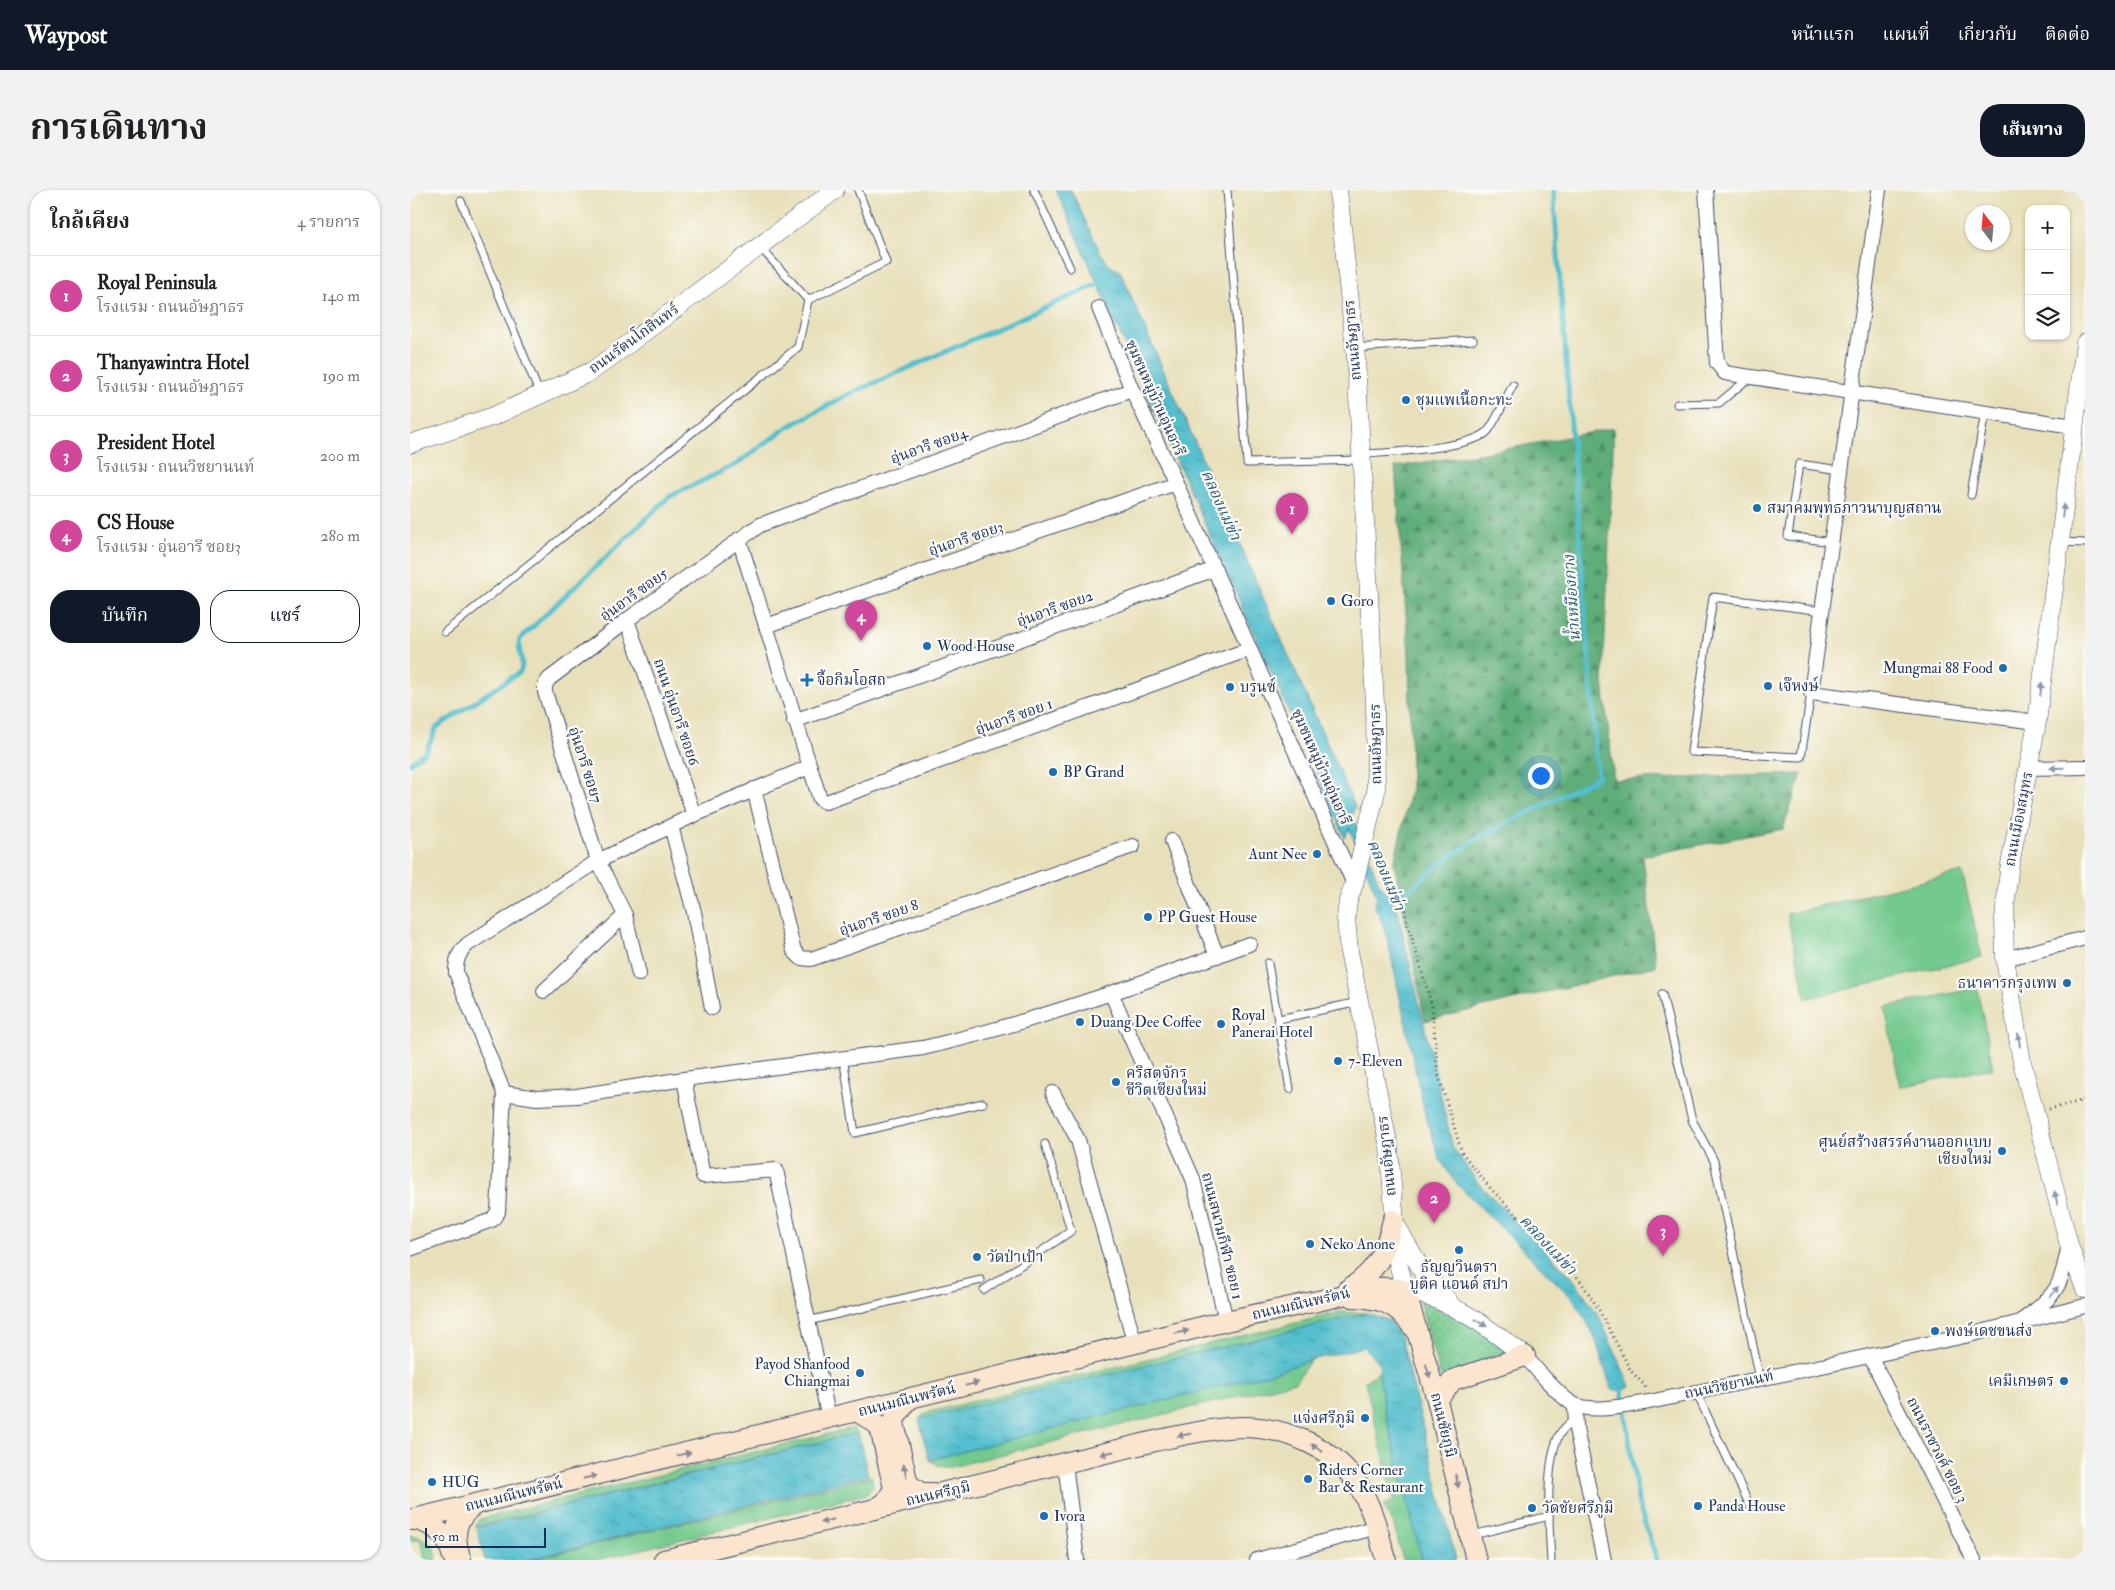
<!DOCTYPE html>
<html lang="th">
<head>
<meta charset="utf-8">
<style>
	:root { --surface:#fff; --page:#f2f2f2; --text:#202124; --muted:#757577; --line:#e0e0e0; --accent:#111827 }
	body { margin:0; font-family:"IM FELL Double Pica","Noto Serif Thai",serif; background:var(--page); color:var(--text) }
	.controls { position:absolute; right:15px; top:15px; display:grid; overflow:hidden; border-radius:10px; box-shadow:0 1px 4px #0004 }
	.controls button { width:45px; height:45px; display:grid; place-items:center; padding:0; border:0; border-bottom:1px solid var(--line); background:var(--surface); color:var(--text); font:25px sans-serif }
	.compass { position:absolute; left:1555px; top:15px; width:45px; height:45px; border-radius:50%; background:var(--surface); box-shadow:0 1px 4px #0004; rotate:344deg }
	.scale { position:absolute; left:15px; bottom:12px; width:121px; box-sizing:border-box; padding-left:5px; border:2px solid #1b2f5e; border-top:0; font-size:14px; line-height:18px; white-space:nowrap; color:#1b2f5e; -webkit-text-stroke:4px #fdfcf7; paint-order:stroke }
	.you { position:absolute; left:1130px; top:585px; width:18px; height:18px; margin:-12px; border:4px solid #fff; border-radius:50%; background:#1a73e8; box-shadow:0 0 0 8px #1a73e833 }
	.badge { display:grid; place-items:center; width:32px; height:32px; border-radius:50%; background:var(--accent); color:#fff; font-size:16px; font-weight:700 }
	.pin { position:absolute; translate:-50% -41px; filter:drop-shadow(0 1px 2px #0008) }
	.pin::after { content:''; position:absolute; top:26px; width:18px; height:15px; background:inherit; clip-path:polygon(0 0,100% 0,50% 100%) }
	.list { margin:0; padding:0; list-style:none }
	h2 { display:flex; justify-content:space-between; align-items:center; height:65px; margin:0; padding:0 20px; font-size:21px }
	h2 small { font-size:16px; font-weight:400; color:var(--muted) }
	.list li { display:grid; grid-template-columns:32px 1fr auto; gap:15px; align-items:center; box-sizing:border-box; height:80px; padding:0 20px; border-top:1px solid var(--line) }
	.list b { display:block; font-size:19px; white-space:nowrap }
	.list p { margin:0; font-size:16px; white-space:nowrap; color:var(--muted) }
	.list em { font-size:16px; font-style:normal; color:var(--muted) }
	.actions { display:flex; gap:10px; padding:15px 20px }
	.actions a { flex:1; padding:11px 0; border:1px solid var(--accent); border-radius:20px; text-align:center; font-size:18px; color:var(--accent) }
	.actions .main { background:var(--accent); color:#fff }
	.icon { flex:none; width:28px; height:28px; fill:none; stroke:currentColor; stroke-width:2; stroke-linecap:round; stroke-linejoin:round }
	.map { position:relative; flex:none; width:1675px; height:1370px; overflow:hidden; border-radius:20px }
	header { display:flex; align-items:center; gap:30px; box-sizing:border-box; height:70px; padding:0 25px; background:var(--accent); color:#fff }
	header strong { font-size:24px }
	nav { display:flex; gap:28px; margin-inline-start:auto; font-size:18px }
	.intro { display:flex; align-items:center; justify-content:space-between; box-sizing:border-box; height:120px; padding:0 30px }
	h1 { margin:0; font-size:35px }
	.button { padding:12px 22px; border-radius:20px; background:var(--accent); color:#fff; font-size:18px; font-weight:700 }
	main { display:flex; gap:30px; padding:0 30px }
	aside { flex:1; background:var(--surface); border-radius:20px; box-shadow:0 1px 4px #0004 }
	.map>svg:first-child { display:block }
	.grass { fill:#73c98e; stroke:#477c76 }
	.forest { fill:url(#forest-firs); stroke:#3c6e6c }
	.park { fill:url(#park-dots); stroke:#477c76 }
	.water { fill:url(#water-ripples); stroke:#367696 }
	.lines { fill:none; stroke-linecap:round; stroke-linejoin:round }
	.stream { stroke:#52becd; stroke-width:5 }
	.service-casing { stroke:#3a4a6c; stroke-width:9 }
	.minor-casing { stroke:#3a4a6c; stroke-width:16 }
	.tertiary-casing { stroke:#3a4a6c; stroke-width:19 }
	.secondary-casing { stroke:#3a4a6c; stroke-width:22 }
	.path { stroke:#3a4a6c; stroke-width:3; stroke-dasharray:1 4; stroke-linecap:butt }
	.service { stroke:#fff; stroke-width:7 }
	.minor { stroke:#fff; stroke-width:14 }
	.tertiary { stroke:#fff; stroke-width:18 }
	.secondary { stroke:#fbe5cf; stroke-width:20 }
	.oneway { fill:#8d97ae }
	.oneway2 { fill:#8b8a96 }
	.poi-dot { fill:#1f6fb2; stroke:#fdfcf7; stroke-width:2 }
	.labels { text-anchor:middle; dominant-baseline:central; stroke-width:4.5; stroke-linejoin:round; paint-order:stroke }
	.street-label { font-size:15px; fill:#1b2f5e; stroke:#fdfcf7 }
	.poi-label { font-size:15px; fill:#1b2f5e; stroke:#fdfcf7; text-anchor:start }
	.water-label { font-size:16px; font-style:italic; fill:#2c5a7f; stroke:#fdfcf7 }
</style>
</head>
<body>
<header>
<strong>Waypost</strong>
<nav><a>หน้าแรก</a><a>แผนที่</a><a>เกี่ยวกับ</a><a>ติดต่อ</a></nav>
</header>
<div class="intro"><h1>การเดินทาง</h1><a class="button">เส้นทาง</a></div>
<main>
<aside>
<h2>ใกล้เคียง<small>4 รายการ</small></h2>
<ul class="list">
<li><span class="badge" style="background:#d1479c">1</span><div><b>Royal Peninsula</b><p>โรงแรม · ถนนอัษฎาธร</p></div><em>140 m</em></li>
<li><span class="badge" style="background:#d1479c">2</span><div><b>Thanyawintra Hotel</b><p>โรงแรม · ถนนอัษฎาธร</p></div><em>190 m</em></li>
<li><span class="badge" style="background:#d1479c">3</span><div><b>President Hotel</b><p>โรงแรม · ถนนวิชยานนท์</p></div><em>200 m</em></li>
<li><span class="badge" style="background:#d1479c">4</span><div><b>CS House</b><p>โรงแรม · อุ่นอารี ซอย3</p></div><em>280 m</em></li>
</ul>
<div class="actions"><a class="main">บันทึก</a><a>แชร์</a></div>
</aside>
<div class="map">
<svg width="1675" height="1370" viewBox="0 0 1675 1370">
	<defs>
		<pattern id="forest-firs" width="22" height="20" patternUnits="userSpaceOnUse" patternTransform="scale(1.25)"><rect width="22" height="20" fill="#5ead79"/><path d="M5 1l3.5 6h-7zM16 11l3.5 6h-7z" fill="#4d8d66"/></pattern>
		<pattern id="park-dots" width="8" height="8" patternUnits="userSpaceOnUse" patternTransform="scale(1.25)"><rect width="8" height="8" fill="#73c98e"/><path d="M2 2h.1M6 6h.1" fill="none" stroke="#5ea477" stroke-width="1.8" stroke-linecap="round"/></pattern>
		<pattern id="water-ripples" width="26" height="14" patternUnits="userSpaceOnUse" patternTransform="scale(1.25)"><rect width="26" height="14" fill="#52becd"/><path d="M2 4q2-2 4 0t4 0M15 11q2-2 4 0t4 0" fill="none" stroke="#439baa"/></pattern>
	</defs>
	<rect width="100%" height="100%" fill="#fdfcf7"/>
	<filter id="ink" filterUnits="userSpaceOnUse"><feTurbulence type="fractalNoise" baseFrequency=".02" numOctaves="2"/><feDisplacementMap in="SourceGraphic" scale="10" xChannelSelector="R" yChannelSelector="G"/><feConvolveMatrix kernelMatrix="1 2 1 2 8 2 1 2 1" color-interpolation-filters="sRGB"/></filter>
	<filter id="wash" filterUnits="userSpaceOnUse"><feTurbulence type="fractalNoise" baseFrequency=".0096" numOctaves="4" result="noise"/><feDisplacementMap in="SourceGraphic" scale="20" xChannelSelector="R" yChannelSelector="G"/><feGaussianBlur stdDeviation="1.12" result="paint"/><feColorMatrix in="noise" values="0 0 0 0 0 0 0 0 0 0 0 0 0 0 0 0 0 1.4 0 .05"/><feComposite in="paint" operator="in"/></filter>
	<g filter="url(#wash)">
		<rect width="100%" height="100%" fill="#e8e0ba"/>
		<g class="grass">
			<path d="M1552,682L1572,767L1396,809L1377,724Z"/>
			<path d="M1567,798L1583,878L1490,897L1475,817Z"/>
			<path d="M931,1122L957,1123L509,1229L515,1223Z"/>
			<path d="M901,1170L885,1192L545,1276H530L519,1270L859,1184Z"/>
			<path d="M969,1182L974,1218L1012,1370H993L983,1332L973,1315L984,1311L955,1191Z"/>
			<path d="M443,1238L447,1243L65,1337L69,1329Z"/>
			<path d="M462,1286L463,1296L457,1304L188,1370H121Z"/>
			<path d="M0,1345C15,1346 26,1355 27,1370H15L10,1349L0,1351Z"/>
		</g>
		<path class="forest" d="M1204,238L1193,491L1204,590L1392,584L1373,639L1233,666L1246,776L1015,831L984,673L1001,597L999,466L985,277L1080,262Z"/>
		<path class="park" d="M1009,1110L1066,1137L1104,1164L1032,1192Z"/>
		<g class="water">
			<path d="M646,0H661L690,62L700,76L710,81L945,617L942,626L970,695L979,704L988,723L1043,958L1069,994L1162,1087L1189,1126L1220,1196L1212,1200H1202L1183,1143L1164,1110L1047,994L1030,970L1014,920L977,747L969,724L964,717L967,706L939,638L935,648Z"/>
			<path d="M957,1123L980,1131L991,1148L1046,1370H1012L974,1218L969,1182L970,1174L953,1157L901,1170L859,1184L519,1270L509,1229Z"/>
			<path d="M448,1243L458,1285L117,1370H75L67,1338Z"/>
		</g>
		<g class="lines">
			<g class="stream">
				<path d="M0,573L16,561L27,537L110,482C116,471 106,461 110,449L259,307L327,274L376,238L437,205L695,91"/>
				<path d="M994,705L1021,681L1064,650L1188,587L1143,0"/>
				<path d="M1211,1194L1229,1316L1247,1370"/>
			</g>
		</g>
	</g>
	<g filter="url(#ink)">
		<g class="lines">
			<defs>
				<g id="service">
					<path d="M624,0L660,78"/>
					<path d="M817,0L837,273L951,270"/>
					<path d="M51,11L130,205"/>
					<path d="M349,56L398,110L476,72L448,0"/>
					<path d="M945,158L1063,150"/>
					<path d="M1267,214L1309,213L1340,187"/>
					<path d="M953,264C976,263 1061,258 1077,242C1084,235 1097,206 1103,195"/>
					<path d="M1561,305L1575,222"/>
					<path d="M1421,352L1378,346L1389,274L1431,280"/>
					<path d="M1650,352L1675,353"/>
					<path d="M35,442L388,157L398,110"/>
					<path d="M1401,503L1391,567L1281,562L1303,407L1412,421"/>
					<path d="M858,773L880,899"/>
					<path d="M1252,804L1282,930L1304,971L1350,1189"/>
					<path d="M869,829L949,812"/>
					<path d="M433,867L445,943L573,913"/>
					<path d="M574,1100L661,1041L635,954"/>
					<path d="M398,1131L571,1090"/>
					<path d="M1286,1202L1341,1318"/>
					<path d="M1063,1345L1139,1326"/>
					<path d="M1141,1370C1139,1338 1134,1268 1151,1242C1155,1237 1161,1232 1165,1228"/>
				</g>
				<g id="minor">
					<path d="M1296,0L1307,173L1315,183L1663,236"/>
					<path d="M1469,0L1401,503L1627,532"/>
					<path d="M689,118L722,200L766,293L944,694"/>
					<path d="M329,349L410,609L416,612L840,459"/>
					<path d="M217,430L284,625"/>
					<path d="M356,436L766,293"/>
					<path d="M384,531L805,379"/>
					<path d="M1618,578L1675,577"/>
					<path d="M344,599L384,761L391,768L401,769L723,656"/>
					<path d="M261,636L284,722L302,818"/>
					<path d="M762,651L807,766"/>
					<path d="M1595,769L1675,748"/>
					<path d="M229,784L215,725L188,671L135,502V495L139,489L217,430L350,335L722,200"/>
					<path d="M134,801L215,725"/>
					<path d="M702,805L783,989L816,1131"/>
					<path d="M274,889L293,986L366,980L419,1229"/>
					<path d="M94,903L127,908L167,906L274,889L513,858C625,832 732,793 839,754"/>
					<path d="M643,903L668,950L725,1154"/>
					<path d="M0,1059L82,1030L88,1022L94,903L46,783C46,770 48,763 58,754L188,671L284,625L399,577"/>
					<path d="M1614,1129C1649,1103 1650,1097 1659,1055"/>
					<path d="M1115,1166C1125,1178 1153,1210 1165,1215C1185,1223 1219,1215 1239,1212L1555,1146L1675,1116"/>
					<path d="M1460,1166L1564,1370"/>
					<path d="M1165,1215L1166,1239L1194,1370"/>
					<path d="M655,1273L667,1370"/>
					<path d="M847,1370L967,1337"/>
				</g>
				<g id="tertiary">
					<path d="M928,0L946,169L965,514L966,602L944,694L938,711L936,728L939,762L979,957L988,1073L995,1100C1041,1109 1079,1138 1115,1166"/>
					<path d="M1675,153L1627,532L1599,680L1594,729L1595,769L1612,872L1659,1055L1675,1099"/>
					<path d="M0,254L84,226L182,181L425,0"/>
					<path d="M987,1037L1013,1082L1039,1112"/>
				</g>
				<g id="secondary">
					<path d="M937,1100C968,1081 975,1063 983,1030"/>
					<path d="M942,1107C969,1108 987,1113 1002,1136"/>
					<path d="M498,1210L485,1228L484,1233L498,1294L511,1303H523"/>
					<path d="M1027,1210L1043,1190L1115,1166"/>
					<path d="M448,1222L467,1234L470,1238L484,1299L475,1313L465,1319"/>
					<path d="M2,1329C25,1334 37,1344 43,1367"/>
					<path d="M0,1330L816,1131C848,1124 880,1117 912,1110C944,1103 961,1093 995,1100L1027,1210L1066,1370"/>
					<path d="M51,1370C43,1345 43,1331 65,1314"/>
					<path d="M254,1370L745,1251C773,1245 803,1238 832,1237C876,1237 926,1258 950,1298C963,1320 969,1345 976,1370"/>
				</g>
			</defs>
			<use href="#service" class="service-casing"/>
			<use href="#minor" class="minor-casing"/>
			<use href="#tertiary" class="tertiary-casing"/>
			<use href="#secondary" class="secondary-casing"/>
			<g class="path">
				<path d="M967,667C978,687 995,704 996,728L1022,816L1028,884L1052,963L1081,999L1169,1089L1188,1118L1221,1181L1235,1196L1236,1200"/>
				<path d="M1639,919L1675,910"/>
			</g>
			<use href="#service" class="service"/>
			<use href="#minor" class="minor"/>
			<use href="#tertiary" class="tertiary"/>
			<use href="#secondary" class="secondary"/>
		</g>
		<defs><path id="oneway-solid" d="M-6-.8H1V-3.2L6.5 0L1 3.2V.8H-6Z" transform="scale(1.25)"/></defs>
		<g class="oneway">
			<use href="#oneway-solid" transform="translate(1653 321) rotate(-83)"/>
			<use href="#oneway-solid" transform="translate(1631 499) rotate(-83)"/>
			<use href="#oneway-solid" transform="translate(1647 578) rotate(178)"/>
			<use href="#oneway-solid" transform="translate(1609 850) rotate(-99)"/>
			<use href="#oneway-solid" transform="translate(1646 1008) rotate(-104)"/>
			<use href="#oneway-solid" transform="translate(1644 1102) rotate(-54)"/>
			<use href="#oneway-solid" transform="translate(1071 1133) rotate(31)"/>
		</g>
		<g class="oneway2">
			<use href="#oneway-solid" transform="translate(772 1142) rotate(-14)"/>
			<use href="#oneway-solid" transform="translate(1018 1181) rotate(73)"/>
			<use href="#oneway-solid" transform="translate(562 1194) rotate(-14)"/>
			<use href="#oneway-solid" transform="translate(774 1245) rotate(169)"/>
			<use href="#oneway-solid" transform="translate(907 1258) rotate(-146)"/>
			<use href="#oneway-solid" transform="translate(697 1263) rotate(166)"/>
			<use href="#oneway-solid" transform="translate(274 1264) rotate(-14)"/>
			<use href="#oneway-solid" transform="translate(495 1281) rotate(-102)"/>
			<use href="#oneway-solid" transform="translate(180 1287) rotate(-13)"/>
			<use href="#oneway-solid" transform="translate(1047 1291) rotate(77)"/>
			<use href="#oneway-solid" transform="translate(417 1331) rotate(167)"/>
		</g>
	</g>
	<g class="poi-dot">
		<circle cx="996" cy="210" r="5"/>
		<circle cx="1347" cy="318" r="5"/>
		<circle cx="921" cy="411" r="5"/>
		<circle cx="517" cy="456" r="5"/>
		<circle cx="1593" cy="478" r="5"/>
		<path d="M394.5 482.5h5v5h5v5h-5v5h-5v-5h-5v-5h5z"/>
		<circle cx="1358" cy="496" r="5"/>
		<circle cx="820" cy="497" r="5"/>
		<circle cx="643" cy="582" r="5"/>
		<circle cx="907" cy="664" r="5"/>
		<circle cx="738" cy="727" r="5"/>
		<circle cx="1657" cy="793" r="5"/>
		<circle cx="670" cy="832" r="5"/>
		<circle cx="811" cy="834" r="5"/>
		<circle cx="928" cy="871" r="5"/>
		<circle cx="706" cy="892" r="5"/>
		<circle cx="1592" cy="961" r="5"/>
		<circle cx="900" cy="1054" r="5"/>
		<circle cx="1049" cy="1060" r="5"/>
		<circle cx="567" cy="1067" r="5"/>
		<circle cx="1525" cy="1141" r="5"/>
		<circle cx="450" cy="1183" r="5"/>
		<circle cx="1654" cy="1191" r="5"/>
		<circle cx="955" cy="1228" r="5"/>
		<circle cx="898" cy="1289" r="5"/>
		<circle cx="22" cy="1292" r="5"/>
		<circle cx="1288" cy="1316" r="5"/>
		<circle cx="1122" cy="1318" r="5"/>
		<circle cx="634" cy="1326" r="5"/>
	</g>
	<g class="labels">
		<g class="street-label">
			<text transform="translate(224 149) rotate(-36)">ถนนรัตนโกสินทร์</text>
			<text transform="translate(943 150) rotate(-95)">ถนนอัษฎาธร</text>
			<text transform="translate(745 208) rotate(66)">ชุมชนหมู่บ้านอุ่นอารี</text>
			<text transform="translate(519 256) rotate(-20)">อุ่นอารี ซอย4</text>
			<text transform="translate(556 349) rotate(-19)">อุ่นอารี ซอย3</text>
			<text transform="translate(224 405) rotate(-36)">อุ่นอารี ซอย5</text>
			<text transform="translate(645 419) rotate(-20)">อุ่นอารี ซอย2</text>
			<text transform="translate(266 522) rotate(71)">ถนน อุ่นอารี ซอย6</text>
			<text transform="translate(604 527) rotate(-20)">อุ่นอารี ซอย 1</text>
			<text transform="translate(966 554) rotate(-91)">ถนนอัษฎาธร</text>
			<text transform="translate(175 575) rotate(72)">อุ่นอารี ซอย7</text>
			<text transform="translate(911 577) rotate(66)">ชุมชนหมู่บ้านอุ่นอารี</text>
			<text transform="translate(1609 629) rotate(-79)">ถนนเมืองสมุทร</text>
			<text transform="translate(469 728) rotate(-19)">อุ่นอารี ซอย 8</text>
			<text transform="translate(977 966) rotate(-96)">ถนนอัษฎาธร</text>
			<text transform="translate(812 1046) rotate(76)">ถนนสนามกีฬา ซอย 1</text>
			<text transform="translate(891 1114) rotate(-13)">ถนนมณีนพรัตน์</text>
			<text transform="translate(1319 1195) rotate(-12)">ถนนวิชยานนท์</text>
			<text transform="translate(497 1210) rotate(-14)">ถนนมณีนพรัตน์</text>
			<text transform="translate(1033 1235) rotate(76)">ถนนชัยภูมิ</text>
			<text transform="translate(1527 1260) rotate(63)">ถนนราชวงศ์ ซอย 3</text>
			<text transform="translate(528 1304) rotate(-13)">ถนนศรีภูมิ</text>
			<text transform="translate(104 1305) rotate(-14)">ถนนมณีนพรัตน์</text>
		</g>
		<g class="poi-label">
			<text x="1006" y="210">ชุมแพเนื้อกะทะ</text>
			<text x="1357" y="318">สมาคมพุทธภาวนาบุญสถาน</text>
			<text x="931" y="411">Goro</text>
			<text x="527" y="456">Wood House</text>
			<text x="1583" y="478" text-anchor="end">Mungmai 88 Food</text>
			<text x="407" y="490">จื้อกิมโอสถ</text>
			<text x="1368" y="496">เจ๊หงษ์</text>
			<text x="830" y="497">บรูนซ์</text>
			<text x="653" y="582">BP Grand</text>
			<text x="897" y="664" text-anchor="end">Aunt Nee</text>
			<text x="748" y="727">PP Guest House</text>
			<text x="1647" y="793" text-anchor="end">ธนาคารกรุงเทพ</text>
			<text x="821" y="825">Royal<tspan x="821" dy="17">Panerai Hotel</tspan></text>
			<text x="680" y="832">Duang Dee Coffee</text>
			<text x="938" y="871">7-Eleven</text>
			<text x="716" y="883">คริสตจักร<tspan x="716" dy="17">ชีวิตเชียงใหม่</tspan></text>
			<text x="1582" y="952" text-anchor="end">ศูนย์สร้างสรรค์งานออกแบบ<tspan x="1582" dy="17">เชียงใหม่</tspan></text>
			<text x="910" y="1054">Neko Anone</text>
			<text x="577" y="1067">วัดป่าเป้า</text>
			<text x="1049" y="1077" text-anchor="middle">ธัญญวินตรา<tspan x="1049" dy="17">บูติค แอนด์ สปา</tspan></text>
			<text x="1535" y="1141">พงษ์เดชขนส่ง</text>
			<text x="440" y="1174" text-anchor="end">Payod Shanfood<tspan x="440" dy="17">Chiangmai</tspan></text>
			<text x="1644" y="1191" text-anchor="end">เคมีเกษตร</text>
			<text x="945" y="1228" text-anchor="end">แจ่งศรีภูมิ</text>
			<text x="908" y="1280">Riders Corner<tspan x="908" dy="17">Bar &amp; Restaurant</tspan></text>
			<text x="32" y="1292">HUG</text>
			<text x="1298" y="1316">Panda House</text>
			<text x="1132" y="1318">วัดชัยศรีภูมิ</text>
			<text x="644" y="1326">Ivora</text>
		</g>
		<g class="water-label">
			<text transform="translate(811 315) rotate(66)">คลองแม่ข่า</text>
			<text transform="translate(1162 408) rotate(-94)">น้ำเหมืองกาง</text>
			<text transform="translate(976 685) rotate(68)">คลองแม่ข่า</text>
			<text transform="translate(1138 1055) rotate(47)">คลองแม่ข่า</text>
		</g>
	</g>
</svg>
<div class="controls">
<button>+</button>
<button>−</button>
<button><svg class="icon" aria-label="layers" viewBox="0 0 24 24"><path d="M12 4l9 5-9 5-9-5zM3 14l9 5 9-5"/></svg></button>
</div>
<svg class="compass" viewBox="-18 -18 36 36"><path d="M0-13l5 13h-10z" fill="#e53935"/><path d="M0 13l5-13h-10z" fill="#757577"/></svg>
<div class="scale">50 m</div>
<div class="you"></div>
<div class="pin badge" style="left:882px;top:344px;background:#d1479c">1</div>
<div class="pin badge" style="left:1024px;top:1033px;background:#d1479c">2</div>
<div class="pin badge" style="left:1253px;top:1066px;background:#d1479c">3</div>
<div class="pin badge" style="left:451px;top:451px;background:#d1479c">4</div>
</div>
</main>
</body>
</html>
